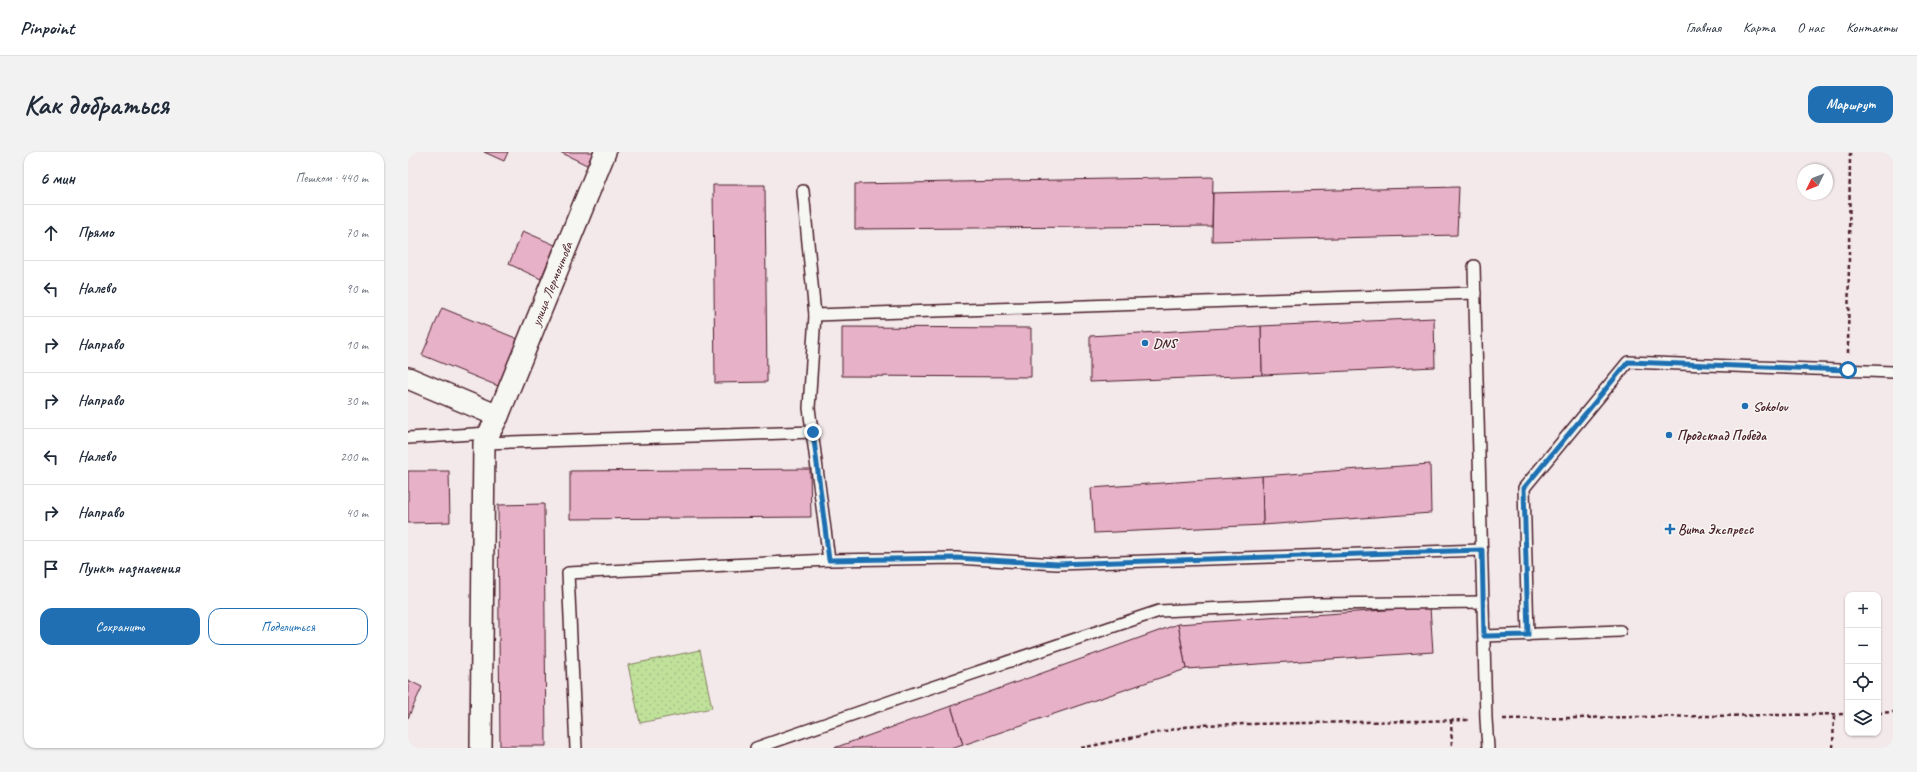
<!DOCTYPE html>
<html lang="ru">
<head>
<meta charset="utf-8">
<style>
	:root { --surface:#fff; --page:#f2f2f3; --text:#1f2937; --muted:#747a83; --line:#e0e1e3; --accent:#1f6fb2 }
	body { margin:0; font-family:Caveat,sans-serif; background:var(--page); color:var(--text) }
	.controls { position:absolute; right:12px; bottom:12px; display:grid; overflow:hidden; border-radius:8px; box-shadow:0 1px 3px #0004 }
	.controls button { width:36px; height:36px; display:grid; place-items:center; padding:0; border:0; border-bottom:1px solid var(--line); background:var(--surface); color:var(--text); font:20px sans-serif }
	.compass { position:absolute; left:1389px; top:12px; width:36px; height:36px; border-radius:50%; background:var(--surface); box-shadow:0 1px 3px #0004; rotate:227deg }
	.stop { position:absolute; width:12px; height:12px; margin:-9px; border:3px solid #1f6fb2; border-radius:50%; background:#fff }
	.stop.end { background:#1f6fb2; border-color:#fff; box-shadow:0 1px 4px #0008 }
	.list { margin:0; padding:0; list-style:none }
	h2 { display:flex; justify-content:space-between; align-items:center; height:52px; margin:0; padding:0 16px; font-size:17px }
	h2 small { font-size:13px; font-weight:400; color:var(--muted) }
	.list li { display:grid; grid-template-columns:26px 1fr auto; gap:12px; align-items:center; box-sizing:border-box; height:56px; padding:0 16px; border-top:1px solid var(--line) }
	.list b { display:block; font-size:15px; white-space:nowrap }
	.list em { font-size:13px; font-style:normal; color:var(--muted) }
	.actions { display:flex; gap:8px; padding:12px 16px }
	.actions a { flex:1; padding:9px 0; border:1px solid var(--accent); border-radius:12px; text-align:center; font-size:14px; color:var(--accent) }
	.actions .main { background:var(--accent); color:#fff }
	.icon { flex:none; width:22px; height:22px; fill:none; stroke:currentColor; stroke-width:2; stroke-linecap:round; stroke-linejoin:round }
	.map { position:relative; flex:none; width:1485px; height:596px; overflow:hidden; border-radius:12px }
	header { display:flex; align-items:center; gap:24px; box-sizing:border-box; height:56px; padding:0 20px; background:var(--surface); border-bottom:1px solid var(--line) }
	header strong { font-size:19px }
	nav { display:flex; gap:22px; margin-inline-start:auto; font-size:14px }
	.intro { display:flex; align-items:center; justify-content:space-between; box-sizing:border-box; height:96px; padding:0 24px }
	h1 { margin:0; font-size:28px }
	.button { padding:10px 18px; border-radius:12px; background:var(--accent); color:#fff; font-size:14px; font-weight:700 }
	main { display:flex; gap:24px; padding:0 24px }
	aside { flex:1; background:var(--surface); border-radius:12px; box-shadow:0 1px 3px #0004 }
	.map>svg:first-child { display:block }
	.grass { fill:url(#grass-dots); stroke:#848062 }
	.building { fill:#e7b1c8; stroke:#4a1f2b }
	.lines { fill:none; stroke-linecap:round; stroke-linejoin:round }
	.service-casing { stroke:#4a1f2b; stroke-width:14 }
	.minor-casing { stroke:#4a1f2b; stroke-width:24 }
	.path { stroke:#4a1f2b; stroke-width:2.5; stroke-dasharray:4 3; stroke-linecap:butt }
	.service { stroke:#f6f6f2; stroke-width:11 }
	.minor { stroke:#f6f6f2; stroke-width:21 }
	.route { stroke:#1f6fb2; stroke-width:5 }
	.poi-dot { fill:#1f6fb2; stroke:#f6f6f2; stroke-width:1.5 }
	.labels { text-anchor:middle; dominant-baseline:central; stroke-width:3; stroke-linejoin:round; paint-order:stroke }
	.street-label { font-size:14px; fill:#4a1f2b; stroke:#f6f6f2 }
	.poi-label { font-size:14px; font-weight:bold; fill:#4a1f2b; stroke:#f6f6f2; text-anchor:start }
</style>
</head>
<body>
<header>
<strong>Pinpoint</strong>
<nav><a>Главная</a><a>Карта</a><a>О нас</a><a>Контакты</a></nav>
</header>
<div class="intro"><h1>Как добраться</h1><a class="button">Маршрут</a></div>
<main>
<aside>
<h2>6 мин<small>Пешком · 440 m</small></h2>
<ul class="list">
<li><svg class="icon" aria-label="ahead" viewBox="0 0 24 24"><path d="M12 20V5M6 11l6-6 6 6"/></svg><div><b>Прямо</b></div><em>70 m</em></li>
<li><svg class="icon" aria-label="left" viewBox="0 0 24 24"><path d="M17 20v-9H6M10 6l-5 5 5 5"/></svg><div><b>Налево</b></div><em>90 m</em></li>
<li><svg class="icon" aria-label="right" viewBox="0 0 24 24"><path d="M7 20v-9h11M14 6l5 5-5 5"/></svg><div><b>Направо</b></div><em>10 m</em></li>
<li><svg class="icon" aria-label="right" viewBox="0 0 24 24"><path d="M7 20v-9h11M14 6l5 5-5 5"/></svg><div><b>Направо</b></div><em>30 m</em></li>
<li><svg class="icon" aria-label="left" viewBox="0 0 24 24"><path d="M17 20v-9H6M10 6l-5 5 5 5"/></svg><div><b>Налево</b></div><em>200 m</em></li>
<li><svg class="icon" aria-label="right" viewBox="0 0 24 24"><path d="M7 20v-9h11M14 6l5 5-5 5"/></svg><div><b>Направо</b></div><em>40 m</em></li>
<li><svg class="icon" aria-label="arrive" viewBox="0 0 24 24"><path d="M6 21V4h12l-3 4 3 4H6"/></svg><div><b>Пункт назначения</b></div></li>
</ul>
<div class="actions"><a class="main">Сохранить</a><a>Поделиться</a></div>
</aside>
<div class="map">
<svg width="1485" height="596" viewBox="0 0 1485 596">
	<defs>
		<pattern id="grass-dots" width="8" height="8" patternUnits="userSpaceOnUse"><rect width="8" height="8" fill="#bfe19a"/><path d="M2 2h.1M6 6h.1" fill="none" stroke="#a6c185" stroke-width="1.8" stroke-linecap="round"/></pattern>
	</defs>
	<rect width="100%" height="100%" fill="#f3e8ea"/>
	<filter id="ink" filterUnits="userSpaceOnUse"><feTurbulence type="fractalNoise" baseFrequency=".025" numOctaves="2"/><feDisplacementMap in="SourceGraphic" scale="8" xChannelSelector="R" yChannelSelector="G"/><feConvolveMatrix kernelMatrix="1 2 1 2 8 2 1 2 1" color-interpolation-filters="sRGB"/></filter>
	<g filter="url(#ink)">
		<path class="grass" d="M292,498L304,556L232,571L220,513Z"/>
		<g class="building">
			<path d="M76,0H100L96,9Z"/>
			<path d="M152,0H190L183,15Z"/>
			<path d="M805,25L804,74L447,77V32Z"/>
			<path d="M305,33H357L359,230L307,231Z"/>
			<path d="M1051,35L1049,83L804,89L805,41Z"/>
			<path d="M115,79L147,93L133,127L101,112Z"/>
			<path d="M34,156L110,187L90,234L14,203Z"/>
			<path d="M1026,166L1027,215L854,223L853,174Z"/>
			<path d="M853,174L854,223L682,230V184Z"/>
			<path d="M434,175L623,176V225L434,224Z"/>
			<path d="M1022,312L1023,361L855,373L854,324Z"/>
			<path d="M402,317L403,365L162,367V319Z"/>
			<path d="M0,319H41L42,370L0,371Z"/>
			<path d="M854,324L855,373L686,381L683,336Z"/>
			<path d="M136,352L138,594H92L90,353Z"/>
			<path d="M1022,455L1025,500L778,517L770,472Z"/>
			<path d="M770,472L778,517L555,593L543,554Z"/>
			<path d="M0,528L14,535L0,566Z"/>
			<path d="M543,554L555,593L546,596H426Z"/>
		</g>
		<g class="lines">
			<defs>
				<g id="service">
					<path d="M395,39L407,163L401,256L421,408"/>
					<path d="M1066,114L1078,567L1080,596"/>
					<path d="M407,163L1067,141"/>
					<path d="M0,286L81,281"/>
					<path d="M76,291L405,280"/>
					<path d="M1120,483L1116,336L1220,210L1485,220"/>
					<path d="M1076,484L1212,479"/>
					<path d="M168,596L160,421L421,408L548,406L649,412L1074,398"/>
					<path d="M348,596L495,545L751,459L909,452L1075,450"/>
				</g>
				<g id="minor">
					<path d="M0,226L90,264"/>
					<path d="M73,596L76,291L90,264L197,0"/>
				</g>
			</defs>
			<use href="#service" class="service-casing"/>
			<use href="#minor" class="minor-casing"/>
			<g class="path">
				<path d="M1440,201L1442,0"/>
				<path d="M1470,561L1485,560"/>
				<path d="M1095,567L1440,562"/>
				<path d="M1043,568L1044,596"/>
				<path d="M673,596L787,573L1062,568"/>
				<path d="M1425,596L1426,562"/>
			</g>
			<use href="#service" class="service"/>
			<use href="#minor" class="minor"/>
		</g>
	</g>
	<g class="lines" filter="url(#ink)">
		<path class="route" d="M405,280L421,408L548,406L649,412L1074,398L1076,484L1120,483L1116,336L1220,210L1440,218"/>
	</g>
	<g class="poi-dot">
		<circle cx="737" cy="191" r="4"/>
		<circle cx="1337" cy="254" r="4"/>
		<circle cx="1261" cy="283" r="4"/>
		<path d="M1260 371h4v4h4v4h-4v4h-4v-4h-4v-4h4z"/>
	</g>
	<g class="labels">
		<g class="street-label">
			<text transform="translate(144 132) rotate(-68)">улица Лермонтова</text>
		</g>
		<g class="poi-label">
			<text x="745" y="191">DNS</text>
			<text x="1345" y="254">Sokolov</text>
			<text x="1269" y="283">Продсклад Победа</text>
			<text x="1270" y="377">Вита Экспресс</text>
		</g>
	</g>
</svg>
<div class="controls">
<button>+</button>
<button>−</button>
<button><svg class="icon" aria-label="locate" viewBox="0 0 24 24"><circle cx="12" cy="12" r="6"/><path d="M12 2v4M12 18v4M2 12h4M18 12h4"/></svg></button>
<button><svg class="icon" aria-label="layers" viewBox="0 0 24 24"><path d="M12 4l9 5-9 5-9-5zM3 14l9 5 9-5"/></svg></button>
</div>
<svg class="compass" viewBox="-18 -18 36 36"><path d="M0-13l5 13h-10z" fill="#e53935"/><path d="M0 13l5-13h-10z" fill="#747a83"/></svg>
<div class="stop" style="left:1440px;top:218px"></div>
<div class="stop end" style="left:405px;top:280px"></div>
</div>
</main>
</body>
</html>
